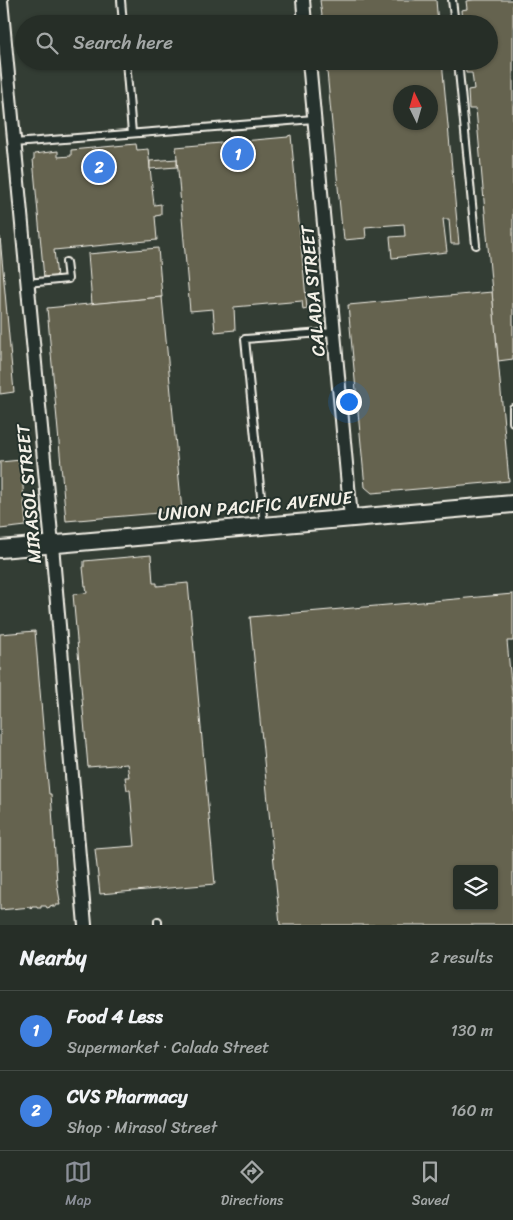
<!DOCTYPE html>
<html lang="en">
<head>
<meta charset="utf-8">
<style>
	:root { --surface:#262e27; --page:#323a33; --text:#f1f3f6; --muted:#a4a8a7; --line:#424a44; --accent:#8c9099 }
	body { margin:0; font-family:Sriracha,sans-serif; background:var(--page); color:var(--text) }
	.controls { position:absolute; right:15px; bottom:15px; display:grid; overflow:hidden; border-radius:5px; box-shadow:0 1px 4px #0004 }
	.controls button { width:45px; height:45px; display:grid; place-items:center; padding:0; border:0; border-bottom:1px solid var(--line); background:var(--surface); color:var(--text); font:25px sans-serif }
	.compass { position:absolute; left:393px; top:85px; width:45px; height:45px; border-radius:50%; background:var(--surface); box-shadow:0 1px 4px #0004; rotate:355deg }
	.you { position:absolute; left:348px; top:401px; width:18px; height:18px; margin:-12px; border:4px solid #fff; border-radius:50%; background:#1a73e8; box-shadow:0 0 0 8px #1a73e833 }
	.badge { display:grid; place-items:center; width:32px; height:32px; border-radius:50%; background:var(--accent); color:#fff; font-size:16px; font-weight:700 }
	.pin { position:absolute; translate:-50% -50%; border:2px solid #fff; box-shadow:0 1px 5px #0006 }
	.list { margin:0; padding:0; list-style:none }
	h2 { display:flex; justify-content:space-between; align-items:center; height:65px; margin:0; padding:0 20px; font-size:21px }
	h2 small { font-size:16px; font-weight:400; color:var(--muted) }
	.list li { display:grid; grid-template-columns:32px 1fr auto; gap:15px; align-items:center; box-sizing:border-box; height:80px; padding:0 20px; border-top:1px solid var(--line) }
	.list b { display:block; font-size:19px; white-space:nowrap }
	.list p { margin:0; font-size:16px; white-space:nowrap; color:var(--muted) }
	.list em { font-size:16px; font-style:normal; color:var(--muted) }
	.icon { flex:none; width:28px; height:28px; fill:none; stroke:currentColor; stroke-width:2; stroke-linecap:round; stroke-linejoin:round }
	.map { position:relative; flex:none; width:513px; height:925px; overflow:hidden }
	.search { position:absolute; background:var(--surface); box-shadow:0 1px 4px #0004; left:15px; right:15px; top:15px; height:55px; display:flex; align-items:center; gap:12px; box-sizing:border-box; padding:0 18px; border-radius:28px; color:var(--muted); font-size:19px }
	.sheet { height:225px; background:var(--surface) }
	nav { display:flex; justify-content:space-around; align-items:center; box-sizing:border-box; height:70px; border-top:1px solid var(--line); background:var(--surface); font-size:14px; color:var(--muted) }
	nav a { display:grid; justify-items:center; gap:2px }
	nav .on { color:var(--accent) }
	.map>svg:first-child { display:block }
	.building { fill:#65634f; stroke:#f4f1e8; fill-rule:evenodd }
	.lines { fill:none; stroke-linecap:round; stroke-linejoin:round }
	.service-casing { stroke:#f4f1e8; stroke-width:10 }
	.minor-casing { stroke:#f4f1e8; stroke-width:16 }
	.tertiary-casing { stroke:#f4f1e8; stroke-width:20 }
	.service { stroke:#26332d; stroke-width:6 }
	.minor { stroke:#26332d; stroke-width:12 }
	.tertiary { stroke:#26332d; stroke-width:16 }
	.labels { text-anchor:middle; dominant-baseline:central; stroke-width:4; stroke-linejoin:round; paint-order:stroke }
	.street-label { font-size:18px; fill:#f4f1e8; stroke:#26332d }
</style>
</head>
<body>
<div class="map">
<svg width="513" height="925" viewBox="0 0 513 925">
	<rect width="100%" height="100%" fill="#333d34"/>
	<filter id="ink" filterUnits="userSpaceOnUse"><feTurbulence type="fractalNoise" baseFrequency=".02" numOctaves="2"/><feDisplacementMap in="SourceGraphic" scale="10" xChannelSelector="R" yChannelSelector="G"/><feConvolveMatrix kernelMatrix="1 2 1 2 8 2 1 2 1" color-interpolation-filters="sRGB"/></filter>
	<g filter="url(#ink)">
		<g class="building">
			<path d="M320,0H436L438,24H323Z"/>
			<path d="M474,0H513V359L498,361L476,109H469L468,90L474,89L472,73H466L465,61H489V24H462L461,10L467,9L466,1Z"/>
			<path d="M326,61H442L459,244H451L449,219H443L447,252L392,258L390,237L405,236L404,224L365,227L366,238L344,240L343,229H342ZM400,92H430V122H400Z"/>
			<path d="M291,135L307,309L303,310L302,301L234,307L235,330L215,332L213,309L190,311L176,147L288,137V136Z"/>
			<path d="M136,144L137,150L148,149L154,205L161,204V215L155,216L157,240L54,250L57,277L44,278L33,159H34V154L58,151V157L71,156V150Z"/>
			<path d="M177,159V167L150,169V161Z"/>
			<path d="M0,237L14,392L0,394Z"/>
			<path d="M158,248L162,297L92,304L88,254Z"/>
			<path d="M492,292L509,481L372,493L365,487L348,305Z"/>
			<path d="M162,297L182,511L66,521L47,308Z"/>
			<path d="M21,460L26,526L0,529V462Z"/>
			<path d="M151,555L153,583H157V586L188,583L215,884L100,894L95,849L135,846L130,790H127L125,777H129L127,764L88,767L73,594L87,593L86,586H85L83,567H84V561Z"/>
			<path d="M513,594V641H507L513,704V925H280L250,617ZM457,869H494V906H457Z"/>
			<path d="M35,631L46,762L49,794H51L57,883L60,901H59L60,905H56V907H53V905L50,906V907L47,908L46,906H41V908H37V907H32V908L31,909V907L0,910V634Z"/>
		</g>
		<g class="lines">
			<defs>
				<g id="service">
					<path d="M121,0L123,24"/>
					<path d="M452,0L455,24"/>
					<path d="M126,61L132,133"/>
					<path d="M458,61L476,245"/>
					<path d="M14,143L314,119"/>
					<path d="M27,283L68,279L66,262"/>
					<path d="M513,408V422"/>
					<path d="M264,526L245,339L334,332"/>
					<path d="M158,921V925"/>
				</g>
				<g id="minor">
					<path d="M1,0L52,545L85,925"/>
					<path d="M303,0L305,24"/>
					<path d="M309,61L351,518"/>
				</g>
				<path id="tertiary" d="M0,549L513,504"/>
			</defs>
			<use href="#service" class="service-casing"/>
			<use href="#minor" class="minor-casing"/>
			<use href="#tertiary" class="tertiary-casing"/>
			<use href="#service" class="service"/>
			<use href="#minor" class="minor"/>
			<use href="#tertiary" class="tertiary"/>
		</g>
	</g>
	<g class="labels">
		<g class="street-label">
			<text transform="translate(313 291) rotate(-95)">CALADA STREET</text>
			<text transform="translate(29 494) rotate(-95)">MIRASOL STREET</text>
			<text transform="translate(255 506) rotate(-5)">UNION PACIFIC AVENUE</text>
		</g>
	</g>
</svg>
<div class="controls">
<button><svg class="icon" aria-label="layers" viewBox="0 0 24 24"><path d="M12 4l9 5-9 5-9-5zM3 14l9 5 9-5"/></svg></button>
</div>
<svg class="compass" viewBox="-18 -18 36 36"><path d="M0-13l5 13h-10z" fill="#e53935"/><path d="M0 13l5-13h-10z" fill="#a4a8a7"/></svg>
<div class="you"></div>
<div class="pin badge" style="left:238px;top:154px;background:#3f7fe0">1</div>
<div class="pin badge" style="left:99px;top:167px;background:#3f7fe0">2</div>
<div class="search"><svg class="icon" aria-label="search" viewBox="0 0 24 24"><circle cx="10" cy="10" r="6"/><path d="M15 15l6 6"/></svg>Search here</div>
</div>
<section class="sheet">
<h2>Nearby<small>2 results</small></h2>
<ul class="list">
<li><span class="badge" style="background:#3f7fe0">1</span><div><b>Food 4 Less</b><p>Supermarket · Calada Street</p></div><em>130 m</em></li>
<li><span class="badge" style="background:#3f7fe0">2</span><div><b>CVS Pharmacy</b><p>Shop · Mirasol Street</p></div><em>160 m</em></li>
</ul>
</section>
<nav>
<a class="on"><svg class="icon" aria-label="map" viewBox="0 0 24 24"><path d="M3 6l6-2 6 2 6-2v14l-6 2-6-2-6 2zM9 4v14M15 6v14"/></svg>Map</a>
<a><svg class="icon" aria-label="directions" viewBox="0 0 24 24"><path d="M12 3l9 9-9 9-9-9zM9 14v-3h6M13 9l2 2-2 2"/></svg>Directions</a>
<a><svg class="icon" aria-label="saved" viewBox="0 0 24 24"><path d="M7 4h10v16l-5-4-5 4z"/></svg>Saved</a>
</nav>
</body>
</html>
